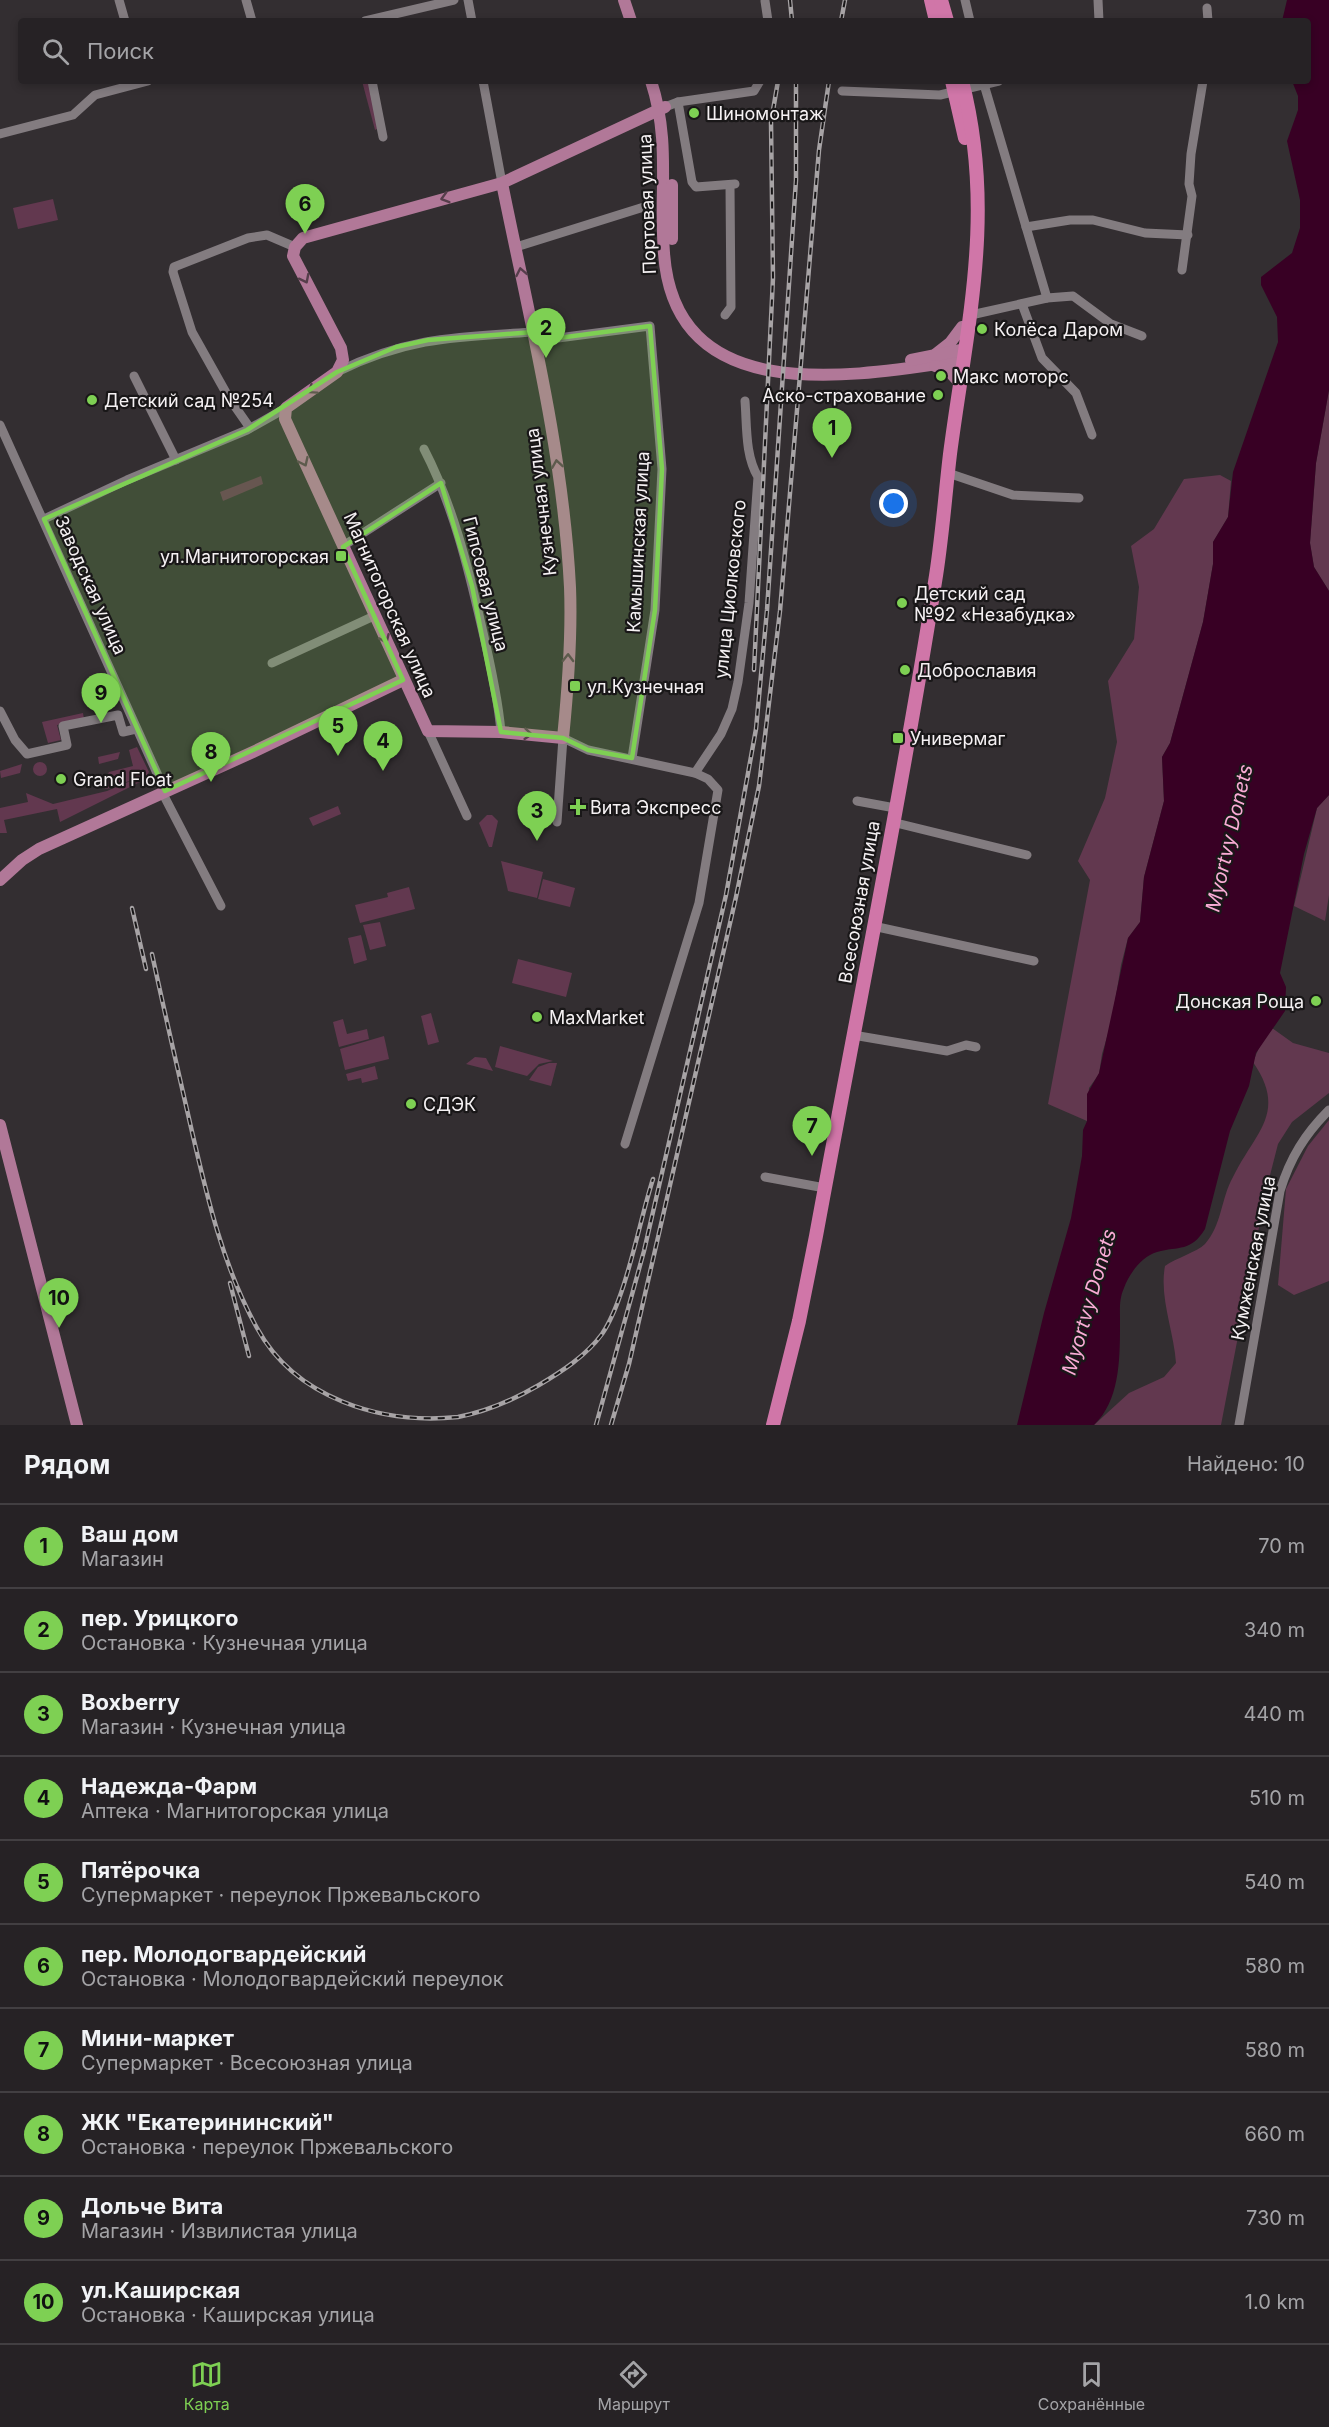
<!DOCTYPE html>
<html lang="ru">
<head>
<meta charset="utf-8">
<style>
	:root { --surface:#262225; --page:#2e2a2d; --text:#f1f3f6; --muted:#a4a4a7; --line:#423f42; --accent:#7ed053 }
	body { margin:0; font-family:Inter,sans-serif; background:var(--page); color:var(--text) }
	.you { position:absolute; left:894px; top:504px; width:21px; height:21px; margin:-15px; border:4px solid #fff; border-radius:50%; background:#1a73e8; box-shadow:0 0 0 9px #1a73e833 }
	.badge { display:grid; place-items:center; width:39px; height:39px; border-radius:50%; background:var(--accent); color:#111; font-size:20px; font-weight:700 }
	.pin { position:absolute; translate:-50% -50px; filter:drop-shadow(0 2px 3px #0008) }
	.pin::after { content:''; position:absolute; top:32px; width:21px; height:18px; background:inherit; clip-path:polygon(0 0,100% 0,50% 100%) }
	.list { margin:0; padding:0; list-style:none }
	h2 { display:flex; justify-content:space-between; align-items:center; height:78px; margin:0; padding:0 24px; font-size:26px }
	h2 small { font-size:20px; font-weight:400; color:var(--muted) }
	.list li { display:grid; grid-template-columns:39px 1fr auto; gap:18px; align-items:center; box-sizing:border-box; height:84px; padding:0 24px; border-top:2px solid var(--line) }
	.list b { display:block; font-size:22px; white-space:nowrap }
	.list p { margin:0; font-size:20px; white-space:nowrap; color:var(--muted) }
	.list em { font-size:20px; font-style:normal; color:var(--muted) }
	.icon { flex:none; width:33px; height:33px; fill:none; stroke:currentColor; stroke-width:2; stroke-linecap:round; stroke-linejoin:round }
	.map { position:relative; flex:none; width:1329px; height:1425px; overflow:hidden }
	.search { position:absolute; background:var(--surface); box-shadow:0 3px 9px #0003; left:18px; right:18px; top:18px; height:66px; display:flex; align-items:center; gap:15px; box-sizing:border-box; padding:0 21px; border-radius:6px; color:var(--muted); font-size:22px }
	.sheet { height:918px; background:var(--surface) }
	nav { display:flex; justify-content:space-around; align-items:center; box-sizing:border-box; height:84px; border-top:2px solid var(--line); background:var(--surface); font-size:16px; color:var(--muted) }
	nav a { display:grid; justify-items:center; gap:3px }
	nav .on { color:var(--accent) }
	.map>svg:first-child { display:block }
	.green { fill:#62384f }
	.water { fill:#380024 }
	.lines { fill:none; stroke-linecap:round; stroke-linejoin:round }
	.minor { stroke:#837c80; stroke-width:9 }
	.major { stroke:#b17898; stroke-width:12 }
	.highway { stroke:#d076a8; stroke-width:14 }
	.rail-casing { stroke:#a7a3a5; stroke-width:4.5 }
	.rail { stroke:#191718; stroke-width:2; stroke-dasharray:7; stroke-linecap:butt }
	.oneway { stroke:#563e4b }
	.marked { fill:#7ed053; fill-opacity:0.2; stroke:#7ed053; stroke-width:4.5; stroke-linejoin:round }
	.poi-dot { fill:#7ed053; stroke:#191718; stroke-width:2 }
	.labels { text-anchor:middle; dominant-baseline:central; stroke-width:4.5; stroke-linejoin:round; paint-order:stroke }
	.poi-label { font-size:18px; fill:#f5f1f3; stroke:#191718; text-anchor:start }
	.street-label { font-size:18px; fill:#f5f1f3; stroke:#191718 }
	.water-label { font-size:20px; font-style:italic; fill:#f9abd5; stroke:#191718 }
</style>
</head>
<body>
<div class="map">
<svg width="1329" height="1425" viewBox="0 0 1329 1425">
	<rect width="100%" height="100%" fill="#332e31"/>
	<g class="green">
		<path d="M362,81H368L379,128L375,130Z"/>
		<path d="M53,199L58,220L18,229L13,208Z"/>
		<path d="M1329,390V591L1314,567L1310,543L1316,463Z"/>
		<path d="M1220,475L1231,481L1228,517L1213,542V564L1203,622L1170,743L1162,757L1164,801L1144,877L1140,922L1128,938L1121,965L1112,1020L1102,1054L1099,1074L1089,1088L1087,1121L1048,1104L1090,880L1078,861L1105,798L1117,742L1108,681L1134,639L1139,587L1131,546L1154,529L1184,479Z"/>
		<path d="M261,476L263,484L223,501L220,492Z"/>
		<path d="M83,713L84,719L57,725L61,740L48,743L42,722Z"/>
		<path d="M137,747L149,772L144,780L60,822L57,809L4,820L7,833H0V808L28,802L26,793L53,804L107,791L135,779L112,787L108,778L111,788L105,789L103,783L109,772L133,766L129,750Z"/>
		<path d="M120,752L118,759L99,764L98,757Z"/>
		<circle cx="40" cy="769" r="7"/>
		<path d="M22,764L20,773L1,778L0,771Z"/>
		<path d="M1329,795V895L1325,921L1294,906L1317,808Z"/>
		<path d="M338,806L341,814L313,826L309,818Z"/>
		<path d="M487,815H492L498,821L492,847H489L479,823Z"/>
		<path d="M501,861L543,872L537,898L508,891Z"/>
		<path d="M543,879L575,888L570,907L538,899Z"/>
		<path d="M409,887L415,909L360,923L355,905L388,897L387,893Z"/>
		<path d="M380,922L386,946L370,950L363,925Z"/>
		<path d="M361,935L367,960L354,964L348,938Z"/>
		<path d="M518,959L572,973L566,997L512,983Z"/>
		<path d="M431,1013L439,1042L428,1045L421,1016Z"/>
		<path d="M343,1019L347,1034L367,1029L369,1039L339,1047L333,1022Z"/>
		<path d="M1272,1028L1293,1043L1329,1053V1093L1292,1122L1278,1144L1266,1191L1221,1425H1094L1129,1393L1164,1377L1176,1363C1174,1332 1159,1297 1165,1266C1176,1258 1197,1252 1205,1244C1222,1225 1221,1198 1233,1177C1255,1132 1288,1113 1253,1062L1261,1043Z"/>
		<path d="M384,1036L389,1059L345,1070L340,1049Z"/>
		<path d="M500,1046L553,1061L539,1064L527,1076L495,1067Z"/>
		<path d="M475,1057L486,1058L493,1071L466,1064Z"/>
		<path d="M549,1063H557L551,1086L529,1080L538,1067Z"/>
		<path d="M375,1066L378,1079L362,1083L361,1078L348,1081L346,1074Z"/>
		<path d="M1329,1120V1281L1294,1295L1278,1285L1286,1189L1308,1146Z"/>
	</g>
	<path class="water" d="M1287,0H1329V390L1316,463L1310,543L1314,567L1329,591V795L1317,808L1304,854L1280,973L1286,987L1285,1011L1256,1053L1249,1086L1230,1131L1205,1229C1191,1252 1179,1246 1157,1252C1142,1256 1129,1274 1124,1288C1119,1299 1120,1309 1120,1320C1120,1355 1121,1400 1094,1425H1017L1044,1313L1071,1218L1082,1156L1083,1130L1087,1121V1094L1099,1073L1128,938L1140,922L1144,877L1164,801L1162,757L1170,743L1203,622L1213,564V542L1228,517L1233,472L1278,342L1277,317L1261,285V277L1292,253L1300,228V200L1287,141L1298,110V96L1292,81H1308V21H1282Z"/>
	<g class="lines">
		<g class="minor">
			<path d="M119,0L125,21"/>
			<path d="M246,0L252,21"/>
			<path d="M468,0L472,21"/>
			<path d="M965,0L970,21"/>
			<path d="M1098,0L1099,21"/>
			<path d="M765,1L768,21"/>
			<path d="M1207,8L1208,21"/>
			<path d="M365,21L454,0"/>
			<path d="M372,81L383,137"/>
			<path d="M483,81L502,183"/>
			<path d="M983,81L1047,298"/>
			<path d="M842,91L940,95L999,81"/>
			<path d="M678,102L692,182L696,187L735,184"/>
			<path d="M665,107L678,102L754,91L760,81"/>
			<path d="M0,134L73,115L95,95L148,81"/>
			<path d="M1026,227L1070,220H1093L1145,233L1188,235"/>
			<path d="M516,247L647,206"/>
			<path d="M1182,270L1192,196L1189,184L1191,154L1203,81"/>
			<path d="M1022,304L1042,358L1076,393L1092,435"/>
			<path d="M725,315L731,307L730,186"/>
			<path d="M971,315L1047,298L1073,296L1111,324L1142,336"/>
			<path d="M535,341L650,326L662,469L655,610L632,758"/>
			<path d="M337,372C408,337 457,337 533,332"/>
			<path d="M134,376L176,460"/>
			<path d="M0,425L165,791"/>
			<path d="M250,428L229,398L192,332L173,272L174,267L248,238L267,235L295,247"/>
			<path d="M424,449C453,505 468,567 482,628C490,662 498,697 501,732"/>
			<path d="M948,473L1013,495L1079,498"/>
			<path d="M44,519L127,480L247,430L286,408"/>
			<path d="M343,546L441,483"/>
			<path d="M272,663L374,616"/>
			<path d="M0,711L15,740L27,754L67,745L63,726L118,715L123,732L136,729"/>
			<path d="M428,731L467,816"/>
			<path d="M563,738L588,750L695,773L708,779L718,790L699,903L625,1144"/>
			<path d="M695,773L721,734L732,709L738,682L749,603L758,477C745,455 747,427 745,401"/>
			<path d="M162,792L221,906"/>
			<path d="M857,801L895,808"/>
			<path d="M557,822L563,738"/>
			<path d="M892,822L1027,855"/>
			<path d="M873,926L1034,961"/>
			<path d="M853,1035L947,1051L966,1045L976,1047"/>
			<path d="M765,1177L825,1188"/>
			<path d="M1239,1425L1280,1191C1290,1158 1305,1134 1329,1110"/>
		</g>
		<g class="major">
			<path d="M624,0L631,21"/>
			<path d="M651,81C671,142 659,192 664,253C675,411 856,376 964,360"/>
			<path d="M502,183C529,317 563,450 570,587C572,637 568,688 563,738L501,732L428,731L285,419L286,408L337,372L343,360L341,348L293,256L295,247L303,238L502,183L665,107"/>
			<path d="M672,239V185"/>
			<path d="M936,354L950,343L962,327"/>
			<path d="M911,360L966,349"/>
			<path d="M935,366L947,369L959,382"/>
			<path d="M0,880L22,860L39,849L253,752L403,680"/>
			<path d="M0,1125L77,1425"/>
		</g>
		<g class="highway">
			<path d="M931,0L936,21"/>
			<path d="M941,0L947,21"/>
			<path d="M952,81L965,138"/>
			<path d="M773,1425L799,1321L816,1236C856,1018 900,801 935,582C942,540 945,496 950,454C967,324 996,213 962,81"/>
		</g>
		<defs>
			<g id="rail">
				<path d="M790,0L792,21"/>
				<path d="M841,21L845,0"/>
				<path d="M754,670L773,278L771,122L778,81"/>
				<path d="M132,908L146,969"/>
				<path d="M152,954C164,1010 177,1066 190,1123C206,1192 222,1265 257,1328C295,1398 381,1425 458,1417C485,1412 515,1399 539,1385C561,1372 586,1356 602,1334C626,1299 639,1222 653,1179"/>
				<path d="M230,1283L249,1356"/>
				<path d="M596,1425L644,1251L726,895L756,729L767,610L796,180V81"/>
				<path d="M611,1425L629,1364L736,897L759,786L780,611L819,150L829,81"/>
			</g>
		</defs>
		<use href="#rail" class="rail-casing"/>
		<use href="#rail" class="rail"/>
	</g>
	<defs><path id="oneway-chevron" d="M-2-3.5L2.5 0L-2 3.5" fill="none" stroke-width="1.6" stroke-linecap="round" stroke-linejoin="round" transform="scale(1.5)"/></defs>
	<g class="oneway">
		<use href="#oneway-chevron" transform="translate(445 198) rotate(164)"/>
		<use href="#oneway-chevron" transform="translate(521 272) rotate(-101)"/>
		<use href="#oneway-chevron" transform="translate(305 279) rotate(63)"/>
		<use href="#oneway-chevron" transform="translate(312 390) rotate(145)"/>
		<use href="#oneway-chevron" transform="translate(304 462) rotate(65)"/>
		<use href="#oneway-chevron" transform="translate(557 464) rotate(-99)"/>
		<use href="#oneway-chevron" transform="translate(385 639) rotate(66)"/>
		<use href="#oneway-chevron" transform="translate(568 658) rotate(-89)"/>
		<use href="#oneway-chevron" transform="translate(528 734) rotate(5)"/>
	</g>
	<path class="marked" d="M650,326L662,469L655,610L632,758L588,750L563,738L501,732L472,586L441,483L343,547L403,680L165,791L44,519L247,430L337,372L396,347L428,340L533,332L535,341Z"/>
	<g class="poi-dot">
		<circle cx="694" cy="113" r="6"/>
		<circle cx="982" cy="329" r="6"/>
		<circle cx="941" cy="376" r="6"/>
		<circle cx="938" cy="395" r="6"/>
		<circle cx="92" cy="400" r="6"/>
		<rect x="335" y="550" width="12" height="12" rx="3"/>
		<circle cx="902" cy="603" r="6"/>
		<circle cx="905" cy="670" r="6"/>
		<rect x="569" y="680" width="12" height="12" rx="3"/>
		<rect x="892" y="732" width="12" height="12" rx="3"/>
		<circle cx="61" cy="779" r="6"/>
		<path d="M575 798h6v6h6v6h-6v6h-6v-6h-6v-6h6z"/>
		<circle cx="1316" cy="1001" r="6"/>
		<circle cx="537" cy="1017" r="6"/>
		<circle cx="411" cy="1104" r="6"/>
	</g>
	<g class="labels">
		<g class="poi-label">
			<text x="706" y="113">Шиномонтаж</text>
			<text x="994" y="329">Колёса Даром</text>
			<text x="953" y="376">Макс моторс</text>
			<text x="926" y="395" text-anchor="end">Аско-страхование</text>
			<text x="104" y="400">Детский сад №254</text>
			<text x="329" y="556" text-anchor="end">ул.Магнитогорская</text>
			<text x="914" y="593">Детский сад<tspan x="914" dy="21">№92 «Незабудка»</tspan></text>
			<text x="917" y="670">Доброславия</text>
			<text x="587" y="686">ул.Кузнечная</text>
			<text x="910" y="738">Универмаг</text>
			<text x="73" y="779">Grand Float</text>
			<text x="590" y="807">Вита Экспресс</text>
			<text x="1304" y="1001" text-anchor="end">Донская Роща</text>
			<text x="549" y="1017">MaxMarket</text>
			<text x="423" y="1104">СДЭК</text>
		</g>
		<g class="street-label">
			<text transform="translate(647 204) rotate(-92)">Портовая улица</text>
			<text transform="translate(541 502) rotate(-97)">Кузнечная улица</text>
			<text transform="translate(638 542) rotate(-87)">Камышинская улица</text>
			<text transform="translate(486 584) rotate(76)">Гипсовая улица</text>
			<text transform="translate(91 585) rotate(66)">Заводская улица</text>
			<text transform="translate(730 589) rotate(-84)">улица Циолковского</text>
			<text transform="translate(390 605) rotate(66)">Магнитогорская улица</text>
			<text transform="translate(859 902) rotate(-80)">Всесоюзная улица</text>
			<text transform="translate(1253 1258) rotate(-79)">Кумженская улица</text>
		</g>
		<g class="water-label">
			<text transform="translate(1229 838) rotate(-77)">Myortvy Donets</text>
			<text transform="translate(1089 1302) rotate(-74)">Myortvy Donets</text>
		</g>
	</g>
</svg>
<div class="you"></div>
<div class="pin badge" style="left:832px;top:458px">1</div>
<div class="pin badge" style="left:546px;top:358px">2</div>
<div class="pin badge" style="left:537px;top:841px">3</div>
<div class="pin badge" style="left:383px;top:771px">4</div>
<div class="pin badge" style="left:338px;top:756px">5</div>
<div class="pin badge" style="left:305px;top:234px">6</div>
<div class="pin badge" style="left:812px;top:1156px">7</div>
<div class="pin badge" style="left:211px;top:782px">8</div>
<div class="pin badge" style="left:101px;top:723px">9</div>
<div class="pin badge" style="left:59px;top:1328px">10</div>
<div class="search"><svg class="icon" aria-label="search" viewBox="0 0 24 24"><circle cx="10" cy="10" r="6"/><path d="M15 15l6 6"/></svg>Поиск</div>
</div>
<section class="sheet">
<h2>Рядом<small>Найдено: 10</small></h2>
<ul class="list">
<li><span class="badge">1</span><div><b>Ваш дом</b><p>Магазин</p></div><em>70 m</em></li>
<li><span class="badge">2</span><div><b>пер. Урицкого</b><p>Остановка · Кузнечная улица</p></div><em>340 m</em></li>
<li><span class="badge">3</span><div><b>Boxberry</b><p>Магазин · Кузнечная улица</p></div><em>440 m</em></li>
<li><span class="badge">4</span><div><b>Надежда-Фарм</b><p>Аптека · Магнитогорская улица</p></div><em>510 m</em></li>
<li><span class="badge">5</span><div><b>Пятёрочка</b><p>Супермаркет · переулок Пржевальского</p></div><em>540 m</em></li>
<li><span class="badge">6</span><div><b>пер. Молодогвардейский</b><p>Остановка · Молодогвардейский переулок</p></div><em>580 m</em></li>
<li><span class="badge">7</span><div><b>Мини-маркет</b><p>Супермаркет · Всесоюзная улица</p></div><em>580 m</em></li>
<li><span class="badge">8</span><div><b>ЖК &quot;Екатерининский&quot;</b><p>Остановка · переулок Пржевальского</p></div><em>660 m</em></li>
<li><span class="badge">9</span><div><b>Дольче Вита</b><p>Магазин · Извилистая улица</p></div><em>730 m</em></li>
<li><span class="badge">10</span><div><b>ул.Каширская</b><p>Остановка · Каширская улица</p></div><em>1.0 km</em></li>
</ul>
</section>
<nav>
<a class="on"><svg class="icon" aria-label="map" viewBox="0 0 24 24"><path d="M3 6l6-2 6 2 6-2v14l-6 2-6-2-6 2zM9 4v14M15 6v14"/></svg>Карта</a>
<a><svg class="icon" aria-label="directions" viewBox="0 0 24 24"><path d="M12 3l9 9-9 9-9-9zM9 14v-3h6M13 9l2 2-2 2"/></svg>Маршрут</a>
<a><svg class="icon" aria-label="saved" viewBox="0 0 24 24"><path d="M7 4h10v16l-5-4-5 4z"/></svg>Сохранённые</a>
</nav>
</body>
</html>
